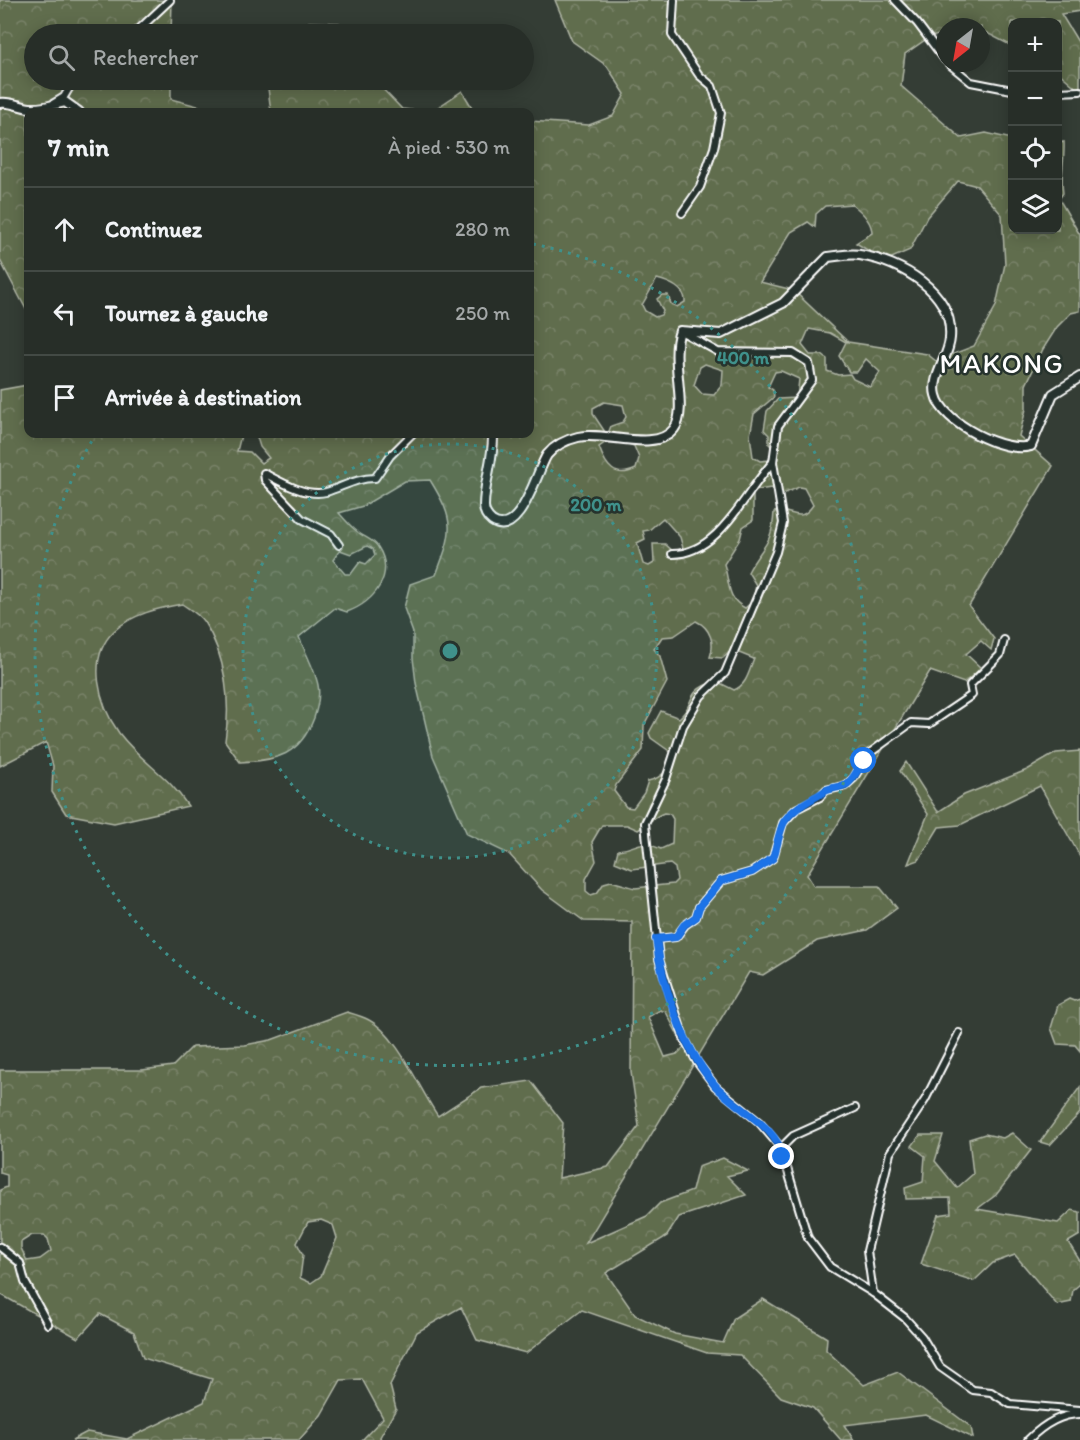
<!DOCTYPE html>
<html lang="fr">
<head>
<meta charset="utf-8">
<style>
	:root { --surface:#272e28; --page:#2f3630; --text:#f1f3f6; --muted:#a4a8a8; --line:#434a45 }
	body { margin:0; font-family:Itim,sans-serif; background:var(--page); color:var(--text) }
	.controls { position:absolute; right:18px; top:18px; display:grid; overflow:hidden; border-radius:12px; box-shadow:0 3px 15px #0003 }
	.controls button { width:54px; height:54px; display:grid; place-items:center; padding:0; border:0; border-bottom:2px solid var(--line); background:var(--surface); color:var(--text); font:30px sans-serif }
	.compass { position:absolute; left:936px; top:18px; width:54px; height:54px; border-radius:50%; background:var(--surface); box-shadow:0 3px 15px #0003; rotate:211deg }
	.stop { position:absolute; width:18px; height:18px; margin:-14px; border:4px solid #1a73e8; border-radius:50%; background:#fff }
	.stop.end { background:#1a73e8; border-color:#fff; box-shadow:0 2px 6px #0008 }
	.list { margin:0; padding:0; list-style:none }
	h2 { display:flex; justify-content:space-between; align-items:center; height:78px; margin:0; padding:0 24px; font-size:26px }
	h2 small { font-size:20px; font-weight:400; color:var(--muted) }
	.list li { display:grid; grid-template-columns:39px 1fr auto; gap:18px; align-items:center; box-sizing:border-box; height:84px; padding:0 24px; border-top:2px solid var(--line) }
	.list b { display:block; font-size:22px; white-space:nowrap }
	.list em { font-size:20px; font-style:normal; color:var(--muted) }
	.icon { flex:none; width:33px; height:33px; fill:none; stroke:currentColor; stroke-width:2; stroke-linecap:round; stroke-linejoin:round }
	.map { position:relative; flex:none; width:1080px; height:1440px; overflow:hidden }
	.search { position:absolute; background:var(--surface); box-shadow:0 3px 15px #0003; left:24px; top:24px; width:510px; height:66px; display:flex; align-items:center; gap:15px; box-sizing:border-box; padding:0 21px; border-radius:33px; color:var(--muted); font-size:22px }
	.panel { position:absolute; background:var(--surface); box-shadow:0 3px 15px #0003; left:24px; top:108px; width:510px; height:330px; border-radius:12px }
	.map>svg:first-child { display:block }
	.forest { fill:url(#forest-crowns); stroke:#b0b6a6; stroke-width:1.5; fill-rule:evenodd }
	.lines { fill:none; stroke-linecap:round; stroke-linejoin:round }
	.minor-casing { stroke:#fff; stroke-width:10 }
	.tertiary-casing { stroke:#fff; stroke-width:12 }
	.minor { stroke:#26332d; stroke-width:6 }
	.tertiary { stroke:#26332d; stroke-width:8 }
	.route { stroke:#1a73e8; stroke-width:8 }
	.ring { fill:none; stroke:#3f918b; stroke-width:3; stroke-dasharray:3 6 }
	.labels { text-anchor:middle; dominant-baseline:central; stroke-width:5; stroke-linejoin:round; paint-order:stroke }
	.quarter-label { font-size:28px; letter-spacing:1.5px; fill:#fff; stroke:#26332d }
	.centre { fill:#3f918b; stroke:#26332d; stroke-width:3 }
	.ring-label { font-size:18px; text-anchor:middle; font-weight:bold; fill:#3f918b; stroke:#26332d; stroke-width:5; stroke-linejoin:round; paint-order:stroke }
</style>
</head>
<body>
<div class="map">
<svg width="1080" height="1440" viewBox="0 0 1080 1440">
	<defs>
		<pattern id="forest-crowns" width="20" height="18" patternUnits="userSpaceOnUse" patternTransform="scale(1.5)"><rect width="20" height="18" fill="#616d4e"/><path d="M2 6a3 3 0 1 1 6 0M12 15a3 3 0 1 1 6 0" fill="none" stroke="#798369"/></pattern>
	</defs>
	<rect width="100%" height="100%" fill="#343d35"/>
	<filter id="ink" filterUnits="userSpaceOnUse"><feTurbulence type="fractalNoise" baseFrequency=".0167" numOctaves="2"/><feDisplacementMap in="SourceGraphic" scale="12" xChannelSelector="R" yChannelSelector="G"/><feConvolveMatrix kernelMatrix="1 2 1 2 8 2 1 2 1" color-interpolation-filters="sRGB"/></filter>
	<g filter="url(#ink)">
		<g class="forest">
			<path d="M0,0H172L171,34H34V80H171V99L220,112H28V313L0,260Z"/>
			<path d="M555,0H1080V11L1061,14L1080,45V91L1058,72V22H1012V46L981,30V27H945V33L928,38L905,54L901,86L961,138L986,133L1012,139V230H1058V143L1064,142C1065,160 1060,175 1063,193L1059,199L1080,235V311L1071,313L1057,327L1043,349L1026,385V409L1019,436L1053,466L969,606L994,639L991,650L981,641L966,654L981,668L964,683L930,671L807,875L814,886H879L897,908L867,930L817,941L763,975L749,972L586,1243L647,1216L660,1203L692,1191L698,1167L723,1158L748,1171L727,1176L746,1195L679,1217L667,1236L606,1273L635,1315L675,1334L723,1343L734,1318L763,1299L827,1338L826,1350L864,1385L898,1372L971,1427L973,1438L926,1415L844,1425L854,1440H841L813,1408L781,1397L740,1355L707,1353L582,1310L526,1353L477,1340L461,1307L417,1332L390,1385L396,1409L380,1437L381,1440H362L383,1418L362,1379L341,1380L321,1415L299,1440H72L87,1432L127,1439L204,1402L212,1379L143,1358L134,1332L100,1314L78,1338L0,1294V1190L7,1187V1175L0,1173V1070H142L173,1066L192,1047L245,1045L271,1040L347,1012C354,1014 362,1016 369,1020C397,1034 420,1090 438,1116L481,1088L531,1081L563,1123L559,1178L608,1167L639,1126L631,1072L632,922L584,921L542,890L509,854L467,834L433,756L416,683L413,658V633L404,608L410,584L436,575C453,531 456,522 430,480L405,481L363,506L339,513C345,520 352,528 359,533C364,537 375,541 378,547C396,575 374,602 347,612L335,608L299,637C305,652 315,670 318,685C320,695 317,709 314,718C300,755 277,761 240,762L225,741C231,703 226,655 204,622C199,614 189,609 182,604C159,608 132,614 114,631C86,658 99,705 119,733C141,762 168,775 188,806L114,823L66,814L52,792L53,766L46,742L0,766V390L28,385V434H244L241,435L237,451L250,452L261,463L269,458L260,447L256,434H530V121L589,125L613,116L625,94L607,66L572,41ZM958,181L977,186L1002,215L1005,264L996,306L974,346L936,361L927,354L848,342L793,290L760,282L791,232L808,222L815,227L816,214L825,206L852,204C861,211 872,221 872,233L856,243L885,261L910,250L927,217ZM657,279C669,282 686,289 685,302L677,307L671,304L668,295H662L657,299L663,311L661,315L655,317L645,311L642,305ZM809,329L830,333L846,342L839,356L849,372H857L866,359L880,372L870,387L853,379L850,374L838,375L827,371V359L822,355H810L802,345ZM705,364L723,370L722,385L714,395L702,394L694,385L700,367ZM781,371L799,379L797,398L778,399L767,411L764,430L769,435V444L774,449L770,460L760,461L753,457L750,435L754,414L774,397L773,390L768,387L775,372ZM604,402L623,405L626,417L623,422L611,426L609,431L617,440L634,446L639,458L636,469C615,479 606,467 599,447L606,442L607,435L593,414V408ZM799,487L804,488L813,505C799,526 791,507 774,512C772,547 762,545 748,572L756,585L753,601L745,608C726,598 730,583 724,564L740,539L743,527L753,520V494L758,490L771,488L781,495ZM663,518L680,537L683,548L674,552L665,544H653L654,563L649,566L643,564L637,543L645,539L643,531L649,530ZM367,546L373,549L375,555L366,564L360,562L351,574H345L333,560L340,550L351,554ZM696,621C711,628 715,644 710,657L723,658L732,650L754,659C749,671 747,685 734,690L716,681C683,691 696,705 679,718L661,711L649,733L651,738L672,753C668,769 665,777 648,781L644,793L633,808L626,807L614,791L616,785L643,750L644,725L667,682L660,656L654,649L662,637L674,636ZM664,813L670,814L673,819L672,844L661,849C634,838 643,847 618,850L615,862L632,869L670,864L675,868L677,880L673,884L635,888L611,881L604,883L597,893L591,895L586,891V879L596,861L592,842L602,825H627L638,830C648,824 653,817 664,813ZM660,1010L666,1012L684,1047L677,1054L665,1057L648,1017ZM321,1220L333,1225L337,1238L321,1276L311,1283L300,1278L303,1255L297,1243L308,1222ZM32,1235H44L48,1239L51,1251L40,1259L27,1261L21,1248V1242Z"/>
			<path d="M309,22L339,23L349,34H290Z"/>
			<path d="M267,80H374L402,109L430,112H271Z"/>
			<path d="M462,91L473,109L488,112H431Z"/>
			<path d="M1080,751V856L1040,786L960,825L939,827L919,860L908,864L928,814L900,771L906,762L938,812L964,795L1027,770L1056,753Z"/>
			<path d="M1069,999L1074,1001L1080,999V1051L1075,1045L1057,1044L1051,1028L1058,1005Z"/>
			<path d="M1080,1087V1113L1050,1145L1040,1142Z"/>
			<path d="M1012,1133L1031,1150L996,1195L977,1209L1058,1223L1072,1210L1080,1212V1235L1068,1242L1080,1261V1284L1073,1290L1071,1302L1057,1305L1015,1255L993,1263L974,1281L921,1264L938,1215L951,1213L950,1198L906,1199L905,1188L923,1182L925,1156L912,1146L920,1135H943L935,1161L957,1188L973,1174L969,1139L985,1134L1003,1138Z"/>
		</g>
		<g class="lines">
			<defs>
				<g id="minor">
					<path d="M674,0L672,35L699,75L712,86L721,113L714,148L700,187L682,213"/>
					<path d="M895,0L917,23L945,60"/>
					<path d="M134,34L170,0"/>
					<path d="M948,63L971,82L1012,90"/>
					<path d="M1058,92L1080,91"/>
					<path d="M54,103L64,97L74,80"/>
					<path d="M682,332L718,352L793,353L809,363L812,380L778,426L773,462L783,523L776,552L725,673L701,696L683,726L666,779L645,823L659,959L684,1038L697,1062L715,1086L759,1122L781,1148L808,1238L830,1267L873,1293L905,1318L922,1337L940,1367L973,1390L991,1392L1010,1404L1080,1410"/>
					<path d="M339,545L331,534L302,519L265,480L264,473C281,482 306,497 326,492C343,487 356,478 375,478L390,456L412,434"/>
					<path d="M672,554C720,554 745,492 773,462"/>
					<path d="M656,939L676,937L685,925L696,917L699,907L721,881L752,872L773,858L783,823L796,809L820,797L826,790L845,786L854,778L867,755L911,723L929,724L972,695L970,685L1000,655L1004,640"/>
					<path d="M781,1148L793,1136L855,1108"/>
					<path d="M0,1247L20,1263L25,1282L48,1324"/>
					<path d="M873,1293L867,1251L890,1153L925,1100L959,1033"/>
					<path d="M1028,1440C1042,1426 1060,1414 1080,1414"/>
				</g>
				<g id="tertiary">
					<path d="M0,103C10,101 20,107 30,108C43,109 53,105 65,102L79,112"/>
					<path d="M493,434C494,458 484,482 484,506C484,512 487,517 492,521C520,540 537,470 547,455C555,445 565,440 578,437C605,431 656,453 674,429C689,410 669,360 680,331L721,334L783,303L828,257C839,256 850,253 860,255C900,262 954,291 950,338C949,357 931,377 936,395C942,423 1005,454 1031,446L1053,394L1080,377"/>
				</g>
			</defs>
			<use href="#minor" class="minor-casing"/>
			<use href="#tertiary" class="tertiary-casing"/>
			<use href="#minor" class="minor"/>
			<use href="#tertiary" class="tertiary"/>
		</g>
	</g>
	<g class="lines" filter="url(#ink)">
		<path class="route" d="M782,1157C779,1126 732,1107 714,1084C683,1047 662,986 656,939L676,937L684,925L696,917L699,907L721,881L752,872L773,858C777,847 779,831 784,822C792,808 813,799 825,791C832,787 841,788 847,784C855,778 857,769 864,761"/>
	</g>
	<circle cx="450" cy="651" r="207" fill="#3f918b" fill-opacity=".12"/>
	<g class="ring">
		<circle cx="450" cy="651" r="207"/>
		<path d="M533 244A415 415 0 1 1 96 434"/>
	</g>
	<g class="labels">
		<g class="quarter-label">
			<text x="1002" y="363">MAKONG</text>
		</g>
	</g>
	<circle cx="450" cy="651" r="9" class="centre"/>
	<g class="ring-label">
		<text x="743" y="364">400 m</text>
		<text x="596" y="511">200 m</text>
	</g>
</svg>
<div class="controls">
<button>+</button>
<button>−</button>
<button><svg class="icon" aria-label="locate" viewBox="0 0 24 24"><circle cx="12" cy="12" r="6"/><path d="M12 2v4M12 18v4M2 12h4M18 12h4"/></svg></button>
<button><svg class="icon" aria-label="layers" viewBox="0 0 24 24"><path d="M12 4l9 5-9 5-9-5zM3 14l9 5 9-5"/></svg></button>
</div>
<svg class="compass" viewBox="-18 -18 36 36"><path d="M0-13l5 13h-10z" fill="#e53935"/><path d="M0 13l5-13h-10z" fill="#a4a8a8"/></svg>
<div class="stop" style="left:864px;top:761px"></div>
<div class="stop end" style="left:782px;top:1157px"></div>
<div class="search"><svg class="icon" aria-label="search" viewBox="0 0 24 24"><circle cx="10" cy="10" r="6"/><path d="M15 15l6 6"/></svg>Rechercher</div>
<section class="panel">
<h2>7 min<small>À pied · 530 m</small></h2>
<ul class="list">
<li><svg class="icon" aria-label="ahead" viewBox="0 0 24 24"><path d="M12 20V5M6 11l6-6 6 6"/></svg><div><b>Continuez</b></div><em>280 m</em></li>
<li><svg class="icon" aria-label="left" viewBox="0 0 24 24"><path d="M17 20v-9H6M10 6l-5 5 5 5"/></svg><div><b>Tournez à gauche</b></div><em>250 m</em></li>
<li><svg class="icon" aria-label="arrive" viewBox="0 0 24 24"><path d="M6 21V4h12l-3 4 3 4H6"/></svg><div><b>Arrivée à destination</b></div></li>
</ul>
</section>
</div>
</body>
</html>
